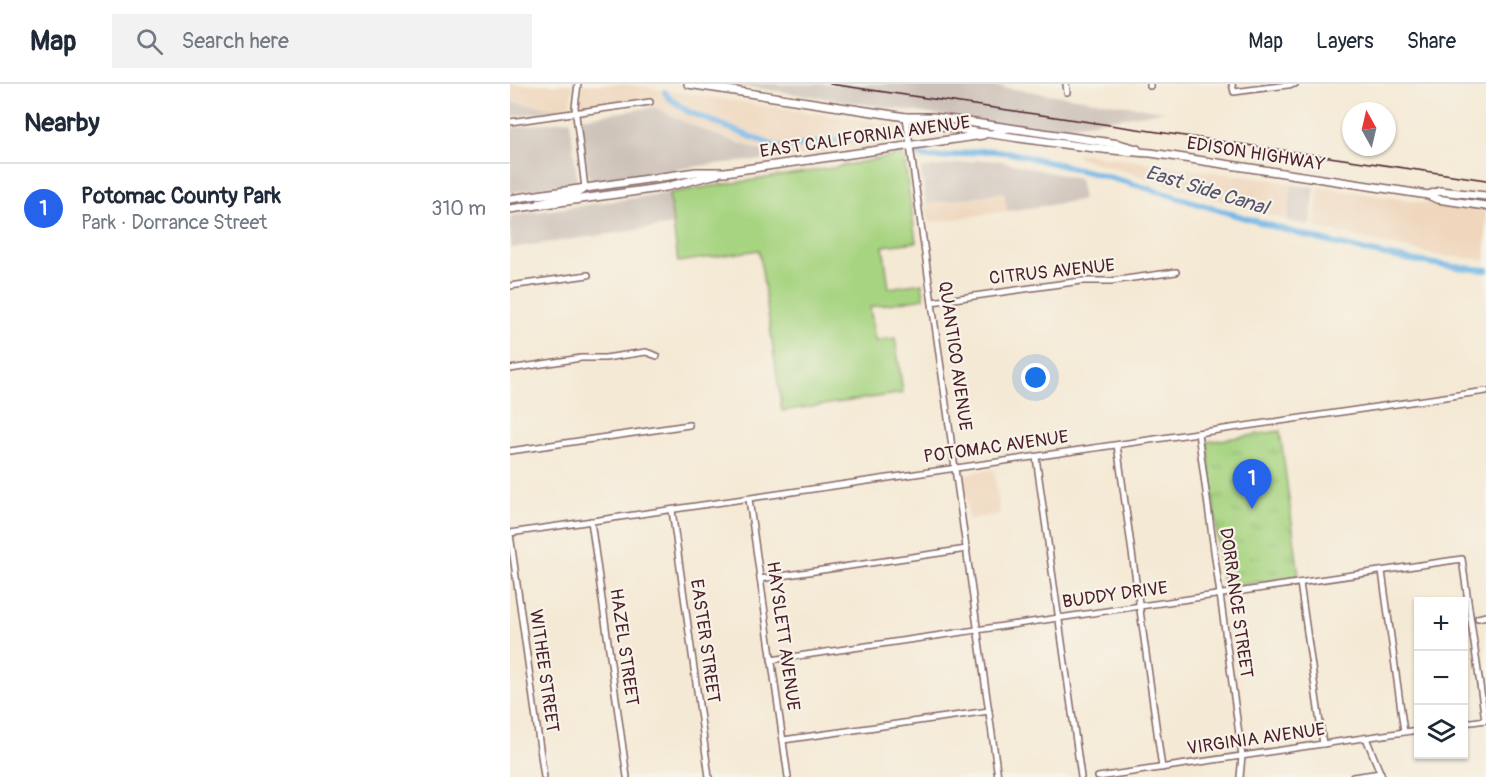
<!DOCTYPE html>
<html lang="en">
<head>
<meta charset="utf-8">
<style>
	:root { --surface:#fff; --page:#f2f2f3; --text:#1f2937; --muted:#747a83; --line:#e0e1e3; --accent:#2563eb }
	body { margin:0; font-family:Pangolin,sans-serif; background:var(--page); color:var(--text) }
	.controls { position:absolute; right:18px; bottom:18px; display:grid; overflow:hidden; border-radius:0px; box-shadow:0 2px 4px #0004 }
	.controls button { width:54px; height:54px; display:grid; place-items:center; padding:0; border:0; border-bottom:2px solid var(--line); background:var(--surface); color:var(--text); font:30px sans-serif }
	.compass { position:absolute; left:832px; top:18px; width:54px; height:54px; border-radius:50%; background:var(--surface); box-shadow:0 2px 4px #0004; rotate:352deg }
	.you { position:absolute; left:526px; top:294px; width:21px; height:21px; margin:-15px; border:4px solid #fff; border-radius:50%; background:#1a73e8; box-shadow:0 0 0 9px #1a73e833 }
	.badge { display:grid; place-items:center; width:39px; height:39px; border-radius:50%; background:var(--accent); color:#fff; font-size:20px; font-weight:700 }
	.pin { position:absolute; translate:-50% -50px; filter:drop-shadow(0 2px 3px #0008) }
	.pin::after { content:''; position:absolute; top:32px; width:21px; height:18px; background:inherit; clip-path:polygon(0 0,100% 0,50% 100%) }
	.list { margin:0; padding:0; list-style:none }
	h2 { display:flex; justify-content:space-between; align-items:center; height:78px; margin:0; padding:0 24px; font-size:26px }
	h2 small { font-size:20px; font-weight:400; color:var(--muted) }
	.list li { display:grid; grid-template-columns:39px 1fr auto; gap:18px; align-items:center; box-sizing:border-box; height:90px; padding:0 24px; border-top:2px solid var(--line) }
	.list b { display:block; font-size:22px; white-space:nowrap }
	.list p { margin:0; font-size:20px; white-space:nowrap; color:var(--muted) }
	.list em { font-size:20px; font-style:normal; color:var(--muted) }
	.icon { flex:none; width:33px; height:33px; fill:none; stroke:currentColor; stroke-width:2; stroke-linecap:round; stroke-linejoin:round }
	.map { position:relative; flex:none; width:976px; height:693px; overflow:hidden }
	header { display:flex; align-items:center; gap:36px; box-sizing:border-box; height:84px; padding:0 30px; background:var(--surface); border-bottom:2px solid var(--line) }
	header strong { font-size:28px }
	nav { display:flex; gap:33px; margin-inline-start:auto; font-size:21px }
	.search { width:420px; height:54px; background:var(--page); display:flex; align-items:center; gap:15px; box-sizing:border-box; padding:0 21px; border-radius:0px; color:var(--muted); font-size:22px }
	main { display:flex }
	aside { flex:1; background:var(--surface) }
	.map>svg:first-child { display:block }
	.built { fill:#efd6bc }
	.industrial { fill:#cdc2b9 }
	.grass { fill:#a7d481; stroke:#787a56; stroke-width:1.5 }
	.park { fill:url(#park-tufts); stroke:#787a56; stroke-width:1.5 }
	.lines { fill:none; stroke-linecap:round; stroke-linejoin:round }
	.canal { stroke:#71b6e7; stroke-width:6 }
	.minor-casing { stroke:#866666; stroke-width:8 }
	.major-casing { stroke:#866666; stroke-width:10 }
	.minor { stroke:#fff; stroke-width:5 }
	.major { stroke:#fff; stroke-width:7 }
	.rail { stroke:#4a1f2b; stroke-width:1.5 }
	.labels { text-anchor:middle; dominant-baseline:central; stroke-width:4.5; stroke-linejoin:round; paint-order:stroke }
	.street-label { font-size:18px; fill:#4a1f2b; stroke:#f7f3e8 }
	.water-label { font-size:20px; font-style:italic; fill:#58546d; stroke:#f7f3e8 }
</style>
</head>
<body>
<header>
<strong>Map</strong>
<div class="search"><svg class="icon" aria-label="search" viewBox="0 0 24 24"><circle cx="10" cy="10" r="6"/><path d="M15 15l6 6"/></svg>Search here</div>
<nav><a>Map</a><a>Layers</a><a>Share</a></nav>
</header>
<main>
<aside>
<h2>Nearby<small></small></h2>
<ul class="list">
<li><span class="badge">1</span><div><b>Potomac County Park</b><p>Park · Dorrance Street</p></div><em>310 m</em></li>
</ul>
</aside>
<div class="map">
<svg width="976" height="693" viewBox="0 0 976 693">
	<defs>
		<pattern id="park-tufts" width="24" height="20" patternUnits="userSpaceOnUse" patternTransform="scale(1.5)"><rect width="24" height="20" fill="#a7d481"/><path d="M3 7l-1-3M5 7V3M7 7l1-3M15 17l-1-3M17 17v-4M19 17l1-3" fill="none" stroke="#91b670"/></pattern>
	</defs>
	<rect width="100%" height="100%" fill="#f7f3e8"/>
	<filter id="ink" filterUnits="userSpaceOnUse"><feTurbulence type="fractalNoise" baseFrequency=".0167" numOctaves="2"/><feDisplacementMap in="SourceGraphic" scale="12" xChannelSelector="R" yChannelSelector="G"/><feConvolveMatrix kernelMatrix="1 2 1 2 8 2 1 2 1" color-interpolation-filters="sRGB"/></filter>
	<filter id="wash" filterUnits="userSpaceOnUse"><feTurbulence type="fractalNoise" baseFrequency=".008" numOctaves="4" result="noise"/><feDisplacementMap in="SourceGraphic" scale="24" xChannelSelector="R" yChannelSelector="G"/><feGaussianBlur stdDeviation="1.35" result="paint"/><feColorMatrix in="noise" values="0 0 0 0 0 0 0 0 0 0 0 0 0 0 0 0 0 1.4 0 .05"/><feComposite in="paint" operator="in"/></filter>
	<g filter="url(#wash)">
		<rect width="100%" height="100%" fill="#f4e9d4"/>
		<g class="built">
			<path d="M0,0H63L59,26L0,18Z"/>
			<path d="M72,0H114L387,42L391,58L275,74L170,36L132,15L70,24Z"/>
			<path d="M568,69L782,99L777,136L567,73Z"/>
			<path d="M809,103L976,128V176L925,171L804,143Z"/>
			<path d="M494,108L497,127L419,139L416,120Z"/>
			<path d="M484,385L490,430L459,435L453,390Z"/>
		</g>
		<g class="industrial">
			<path d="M220,0H468L655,27L529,46Z"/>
			<path d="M0,18L53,25L0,33Z"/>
			<path d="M145,23L170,36L204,50L275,74L203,80L86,97L80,96L78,93L70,34Z"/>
			<path d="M60,36L67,94L64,99L0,109V44Z"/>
			<path d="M471,76L490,77L569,95L573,116L497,127L494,108L416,120L411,85Z"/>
			<path d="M782,101L805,103L800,141L777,137Z"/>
			<path d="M159,109L163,141L0,164V132Z"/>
		</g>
		<path class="grass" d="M389,71L394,73L406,158L373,162L379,204L412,199L414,214L360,223L365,257L385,254L393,309L272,327L249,166L168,178L159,109L321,84Z"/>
		<path class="park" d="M770,347L789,492L719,503L712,497L697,358Z"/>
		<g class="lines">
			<g class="canal">
				<path d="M155,8L158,13L177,27L269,64L376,50L382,51L387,56"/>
				<path d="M408,71C428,78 451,69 471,67C492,65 514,72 534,77C682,110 823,174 976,186"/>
			</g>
		</g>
	</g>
	<g filter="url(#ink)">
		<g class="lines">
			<defs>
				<g id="minor">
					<path d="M68,0L65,23L75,104"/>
					<path d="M556,0L557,8"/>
					<path d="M640,0V2"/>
					<path d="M722,0L724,8L785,0"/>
					<path d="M396,33L488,693"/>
					<path d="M0,38L140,18"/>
					<path d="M0,202L78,191"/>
					<path d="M422,218L571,197H601L666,188"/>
					<path d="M0,285L71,274H95L136,268L147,272"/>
					<path d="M688,349L732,672L730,693"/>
					<path d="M607,361L652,684"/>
					<path d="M0,367L179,341"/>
					<path d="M526,373L571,693"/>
					<path d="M239,415L278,693"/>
					<path d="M162,426L199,693"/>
					<path d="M81,437L117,693"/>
					<path d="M0,449L976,307"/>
					<path d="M0,450L34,693"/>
					<path d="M872,487L894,648"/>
					<path d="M250,495L457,465"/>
					<path d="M790,499L813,660"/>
					<path d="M968,534L976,532"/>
					<path d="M261,576L952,475L975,636"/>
					<path d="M954,639L976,636"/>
					<path d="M856,654L872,693"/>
					<path d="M273,656L479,627"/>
					<path d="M588,693L908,646"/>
					<path d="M843,693L871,689"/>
				</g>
				<g id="major">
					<path d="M178,0L396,33H423L609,60L627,65"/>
					<path d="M396,33C433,45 471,48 509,54C553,60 597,67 641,69L918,111L927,115L976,122"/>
					<path d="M484,49L498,44"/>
					<path d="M918,111L930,107L976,112"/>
					<path d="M0,115L186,88H215L473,51"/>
					<path d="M30,119C44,113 62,114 73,106"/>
					<path d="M0,125L156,103L207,90"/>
				</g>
			</defs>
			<use href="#minor" class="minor-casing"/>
			<use href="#major" class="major-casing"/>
			<use href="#minor" class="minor"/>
			<use href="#major" class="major"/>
			<path class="rail" d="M320,0L976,96"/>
		</g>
	</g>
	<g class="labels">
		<g class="street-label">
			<text transform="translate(355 53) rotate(-8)">EAST CALIFORNIA AVENUE</text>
			<text transform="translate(746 70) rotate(9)">EDISON HIGHWAY</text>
			<text transform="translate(542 188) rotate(-6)">CITRUS AVENUE</text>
			<text transform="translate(445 272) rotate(82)">QUANTICO AVENUE</text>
			<text transform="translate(486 363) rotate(-8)">POTOMAC AVENUE</text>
			<text transform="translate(605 511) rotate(-8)">BUDDY DRIVE</text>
			<text transform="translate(726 519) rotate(82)">DORRANCE STREET</text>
			<text transform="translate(273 552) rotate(82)">HAYSLETT AVENUE</text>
			<text transform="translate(195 557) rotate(82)">EASTER STREET</text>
			<text transform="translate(114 563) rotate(82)">HAZEL STREET</text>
			<text transform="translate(34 587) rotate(82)">WITHEE STREET</text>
			<text transform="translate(746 655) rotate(-8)">VIRGINIA AVENUE</text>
		</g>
		<g class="water-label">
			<text transform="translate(697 106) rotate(17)">East Side Canal</text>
		</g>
	</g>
</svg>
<div class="controls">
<button>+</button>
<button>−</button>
<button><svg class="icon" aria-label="layers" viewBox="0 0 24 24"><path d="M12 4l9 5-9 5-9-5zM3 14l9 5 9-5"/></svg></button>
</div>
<svg class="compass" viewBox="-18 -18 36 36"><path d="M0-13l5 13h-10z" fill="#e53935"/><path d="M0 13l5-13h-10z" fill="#747a83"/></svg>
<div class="you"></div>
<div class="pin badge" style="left:742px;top:425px">1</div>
</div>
</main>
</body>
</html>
